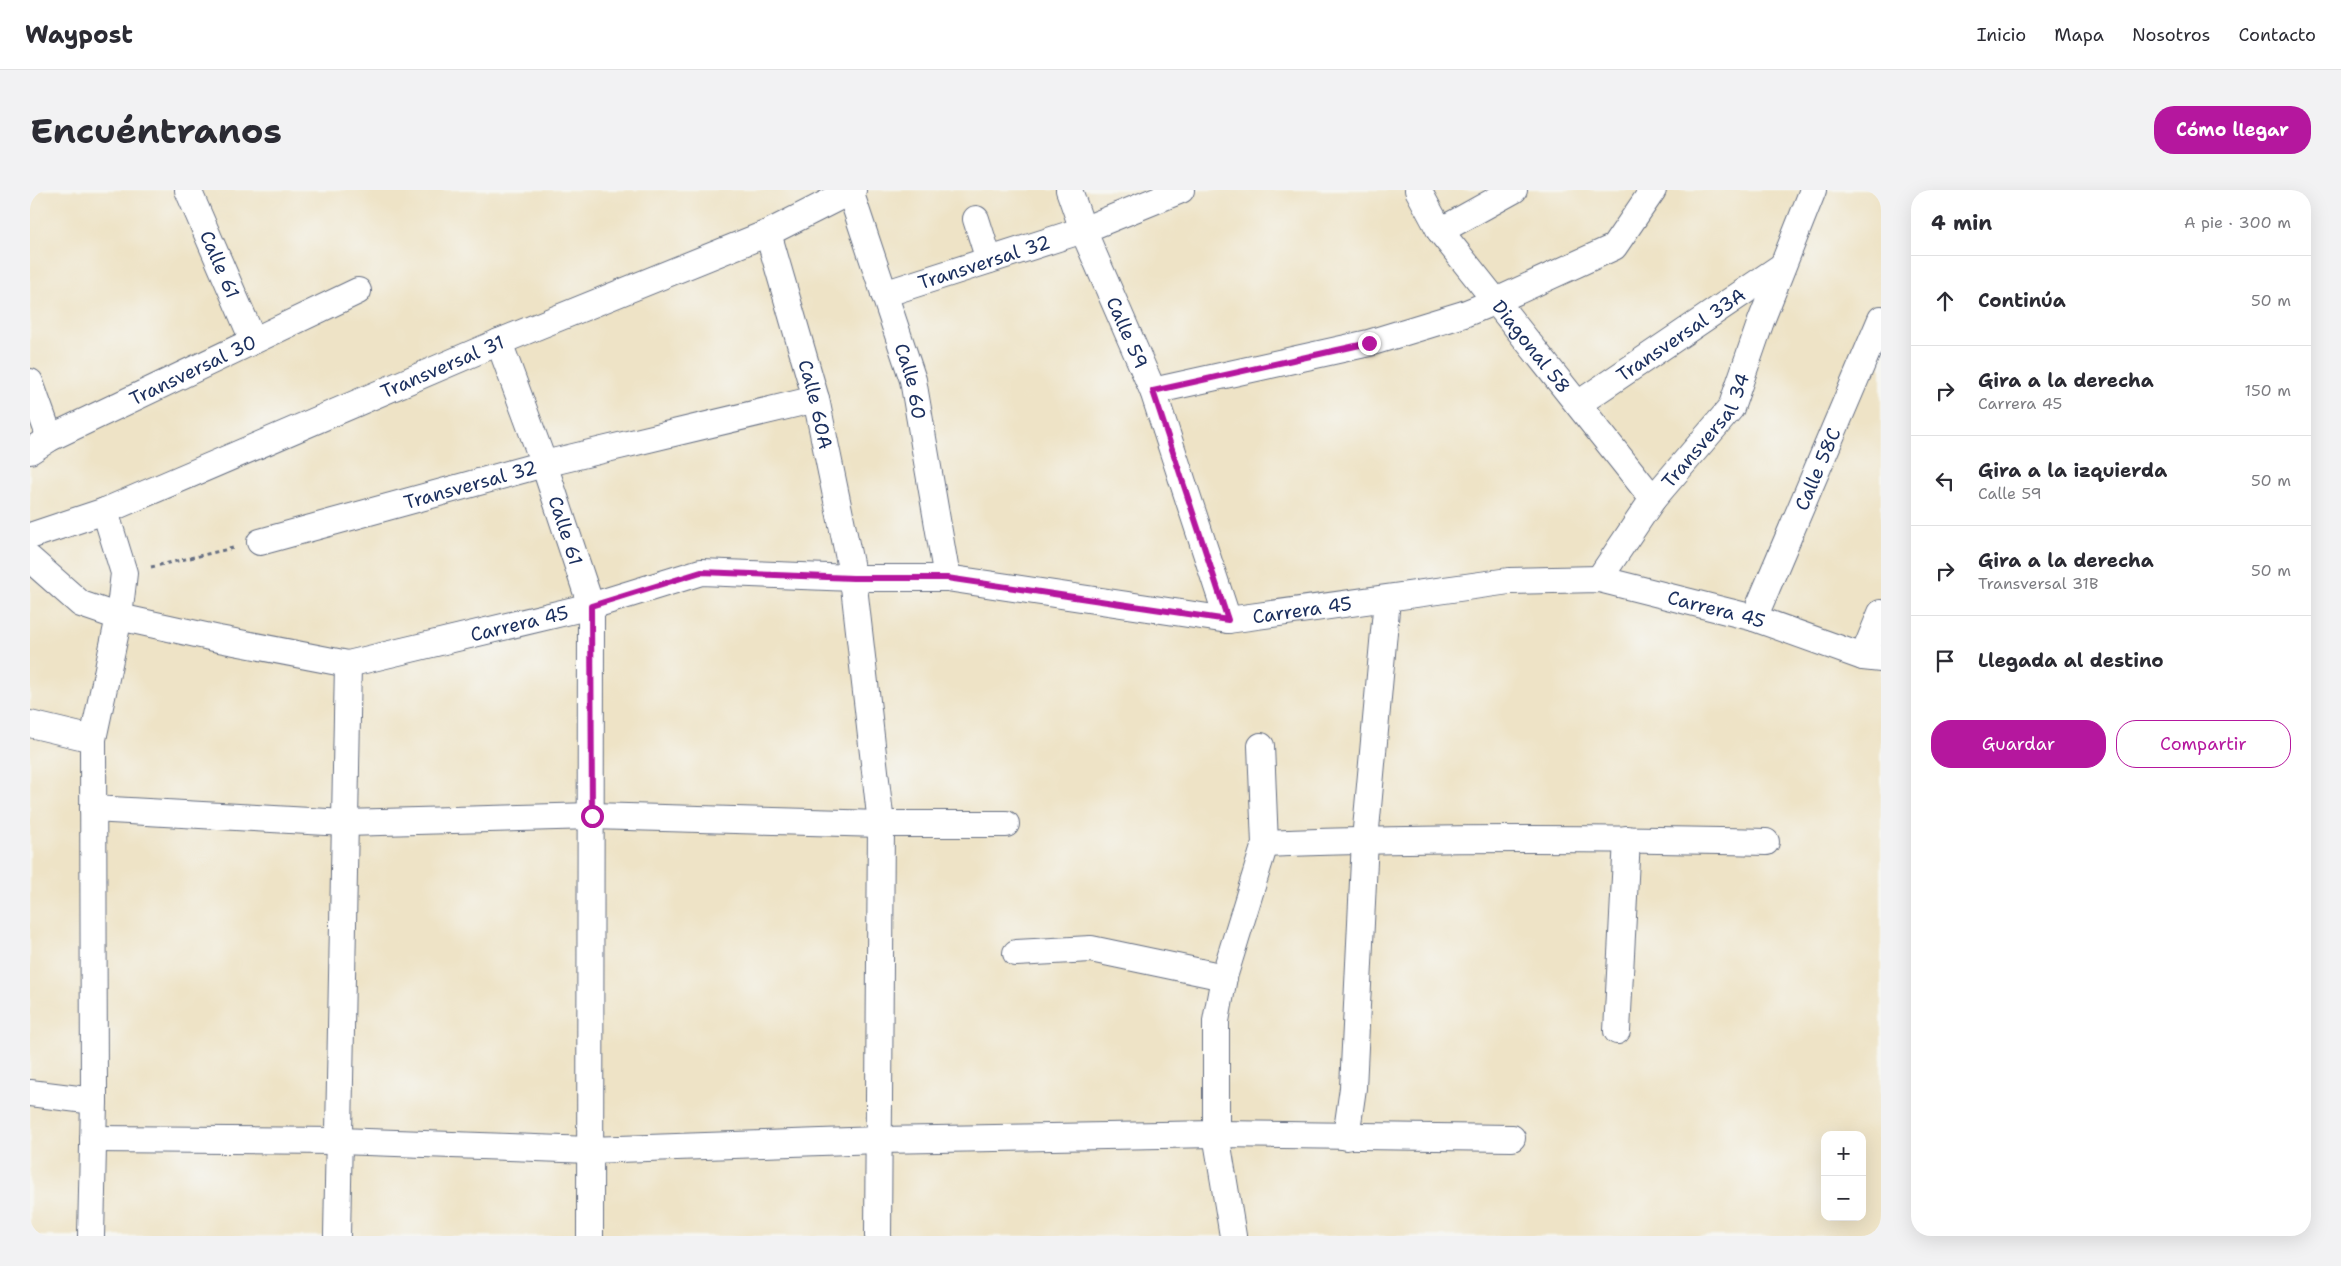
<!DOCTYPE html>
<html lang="es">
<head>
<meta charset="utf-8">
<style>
	:root { --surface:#fff; --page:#f2f2f3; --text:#2b2b33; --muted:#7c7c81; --line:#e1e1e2; --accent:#b5179e }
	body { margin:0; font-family:"Shantell Sans",sans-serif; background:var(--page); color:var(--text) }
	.controls { position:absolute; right:15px; bottom:15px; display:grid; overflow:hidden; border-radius:10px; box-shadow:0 5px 20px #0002 }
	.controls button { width:45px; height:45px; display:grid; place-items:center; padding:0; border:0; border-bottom:1px solid var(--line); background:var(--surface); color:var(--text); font:25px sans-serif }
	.stop { position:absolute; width:15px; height:15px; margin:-11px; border:4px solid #b5179e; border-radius:50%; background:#fff }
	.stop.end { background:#b5179e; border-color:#fff; box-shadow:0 1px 5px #0008 }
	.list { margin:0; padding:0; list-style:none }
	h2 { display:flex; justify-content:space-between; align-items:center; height:65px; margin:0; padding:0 20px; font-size:21px }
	h2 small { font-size:16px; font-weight:400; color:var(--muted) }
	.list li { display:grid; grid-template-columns:32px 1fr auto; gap:15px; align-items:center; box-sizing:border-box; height:90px; padding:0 20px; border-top:1px solid var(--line) }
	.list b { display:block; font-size:19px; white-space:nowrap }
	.list p { margin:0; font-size:16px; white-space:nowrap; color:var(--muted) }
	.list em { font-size:16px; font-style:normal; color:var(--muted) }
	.actions { display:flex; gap:10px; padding:15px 20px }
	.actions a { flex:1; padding:11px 0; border:1px solid var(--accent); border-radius:20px; text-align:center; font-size:18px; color:var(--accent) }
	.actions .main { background:var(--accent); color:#fff }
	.icon { flex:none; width:28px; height:28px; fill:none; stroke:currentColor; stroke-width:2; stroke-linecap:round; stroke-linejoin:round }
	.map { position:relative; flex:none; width:1851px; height:1046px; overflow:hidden; border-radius:20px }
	header { display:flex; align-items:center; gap:30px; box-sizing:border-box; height:70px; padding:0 25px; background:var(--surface); border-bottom:1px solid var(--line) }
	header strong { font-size:24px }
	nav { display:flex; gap:28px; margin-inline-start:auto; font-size:18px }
	.intro { display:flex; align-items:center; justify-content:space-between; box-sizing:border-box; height:120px; padding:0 30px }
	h1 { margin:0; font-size:35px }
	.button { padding:12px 22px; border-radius:20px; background:var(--accent); color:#fff; font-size:18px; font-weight:700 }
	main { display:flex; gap:30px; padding:0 30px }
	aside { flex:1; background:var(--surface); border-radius:20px; box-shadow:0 5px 20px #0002 }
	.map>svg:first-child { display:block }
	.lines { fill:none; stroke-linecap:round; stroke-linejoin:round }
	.minor-casing { stroke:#656e82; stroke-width:28 }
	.path { stroke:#656e82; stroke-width:3; stroke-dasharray:4 4; stroke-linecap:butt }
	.minor { stroke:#fff; stroke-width:26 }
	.route { stroke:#b5179e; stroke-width:6 }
	.labels { text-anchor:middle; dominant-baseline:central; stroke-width:4; stroke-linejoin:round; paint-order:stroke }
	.street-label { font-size:19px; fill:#1b2f5e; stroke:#f6f6f2 }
</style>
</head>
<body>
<header>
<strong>Waypost</strong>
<nav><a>Inicio</a><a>Mapa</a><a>Nosotros</a><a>Contacto</a></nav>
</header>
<div class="intro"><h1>Encuéntranos</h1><a class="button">Cómo llegar</a></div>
<main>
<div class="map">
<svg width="1851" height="1046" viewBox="0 0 1851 1046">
	<rect width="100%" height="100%" fill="#f6f6f2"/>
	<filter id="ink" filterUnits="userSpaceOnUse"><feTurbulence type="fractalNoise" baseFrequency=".02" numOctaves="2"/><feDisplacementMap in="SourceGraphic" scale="10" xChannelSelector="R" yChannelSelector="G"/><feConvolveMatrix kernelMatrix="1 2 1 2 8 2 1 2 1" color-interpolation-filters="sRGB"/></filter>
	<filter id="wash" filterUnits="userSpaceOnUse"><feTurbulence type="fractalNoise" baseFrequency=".0096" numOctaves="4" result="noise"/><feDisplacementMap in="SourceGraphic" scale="20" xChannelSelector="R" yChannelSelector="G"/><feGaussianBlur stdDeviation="1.12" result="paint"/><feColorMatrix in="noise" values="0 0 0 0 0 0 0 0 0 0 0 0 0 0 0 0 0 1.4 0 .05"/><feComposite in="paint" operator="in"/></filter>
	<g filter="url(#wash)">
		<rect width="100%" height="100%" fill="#eee3c6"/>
	</g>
	<g filter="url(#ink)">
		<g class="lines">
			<defs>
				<g id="minor">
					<path id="s1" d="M158,0L223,150"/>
					<path id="s2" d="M1039,0L1053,40L1123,201L1198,430"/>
					<path id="s3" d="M1388,0L1410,41L1623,309"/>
					<path id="s4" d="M820,1L883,190L917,388"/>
					<path d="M946,29L959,70"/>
					<path d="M1410,41L1484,0"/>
					<path id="s5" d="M738,43L786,209L823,388L851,634L848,1046"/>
					<path id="s6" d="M854,104L1053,40L1151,0"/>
					<path id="s7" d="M469,152L514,274L561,416L560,1046"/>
					<path d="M0,192L20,248"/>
					<path d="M1123,201L1339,153L1434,124L1466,111L1584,57L1623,0"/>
					<path id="s8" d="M1548,214L1752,76"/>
					<path id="s9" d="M0,261L20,248L328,101"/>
					<path id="s10" d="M0,346L75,321L469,152L738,43L823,0"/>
					<path id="s11" d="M230,352L514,274L786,209"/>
					<path id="s12" d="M0,369L51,414L89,427L189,449L318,474L561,416L671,382L823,388H917L1198,430L1479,391L1569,389L1724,428L1833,467L1851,469"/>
					<path id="s13" d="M1569,389L1623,309L1701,218L1731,131L1783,0"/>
					<path id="s14" d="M1724,428L1851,129"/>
					<path d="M1833,467L1851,423"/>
					<path d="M0,534L63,549"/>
					<path d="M63,619L315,633L562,626L851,634H976"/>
					<path d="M1235,654C1402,647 1569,648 1736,652"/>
					<path d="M986,763L1061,759L1194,787"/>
					<path d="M1587,841L1597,649"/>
					<path d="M0,903L64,911"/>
					<path d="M1316,947L1323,898L1335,650L1357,409"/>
					<path d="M63,949L309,951L560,960L849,950L1186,944L1482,948"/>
					<path d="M61,1046L64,911L63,549L89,427L94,383L75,321"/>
					<path d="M307,1046L318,474"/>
					<path d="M1203,1046L1186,944V831L1194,787L1235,654L1231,556"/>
				</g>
			</defs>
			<use href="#minor" class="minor-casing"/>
			<path class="path" d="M121,377L203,358"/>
			<use href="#minor" class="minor"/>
		</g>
	</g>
	<g class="lines" filter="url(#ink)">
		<path class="route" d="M562,626L561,416L671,382L823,388H917L1198,430L1123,201L1339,153"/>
	</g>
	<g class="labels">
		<g class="street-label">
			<text stroke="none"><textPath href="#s6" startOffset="105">Transversal 32</textPath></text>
			<text stroke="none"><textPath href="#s1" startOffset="81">Calle 61</textPath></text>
			<text stroke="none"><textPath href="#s2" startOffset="154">Calle 59</textPath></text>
			<text stroke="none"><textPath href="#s8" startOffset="124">Transversal 33A</textPath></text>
			<text stroke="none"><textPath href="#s3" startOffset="194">Diagonal 58</textPath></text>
			<text stroke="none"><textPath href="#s10" startOffset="446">Transversal 31</textPath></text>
			<text stroke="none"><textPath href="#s9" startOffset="182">Transversal 30</textPath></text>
			<text stroke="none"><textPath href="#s4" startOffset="200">Calle 60</textPath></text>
			<text stroke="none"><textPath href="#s5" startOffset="178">Calle 60A</textPath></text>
			<text stroke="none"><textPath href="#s13" startOffset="184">Transversal 34</textPath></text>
			<text stroke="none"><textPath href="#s14" startOffset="162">Calle 58C</textPath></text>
			<text stroke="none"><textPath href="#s11" startOffset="218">Transversal 32</textPath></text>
			<text stroke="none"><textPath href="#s7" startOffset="200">Calle 61</textPath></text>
			<text stroke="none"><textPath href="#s12" startOffset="1312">Carrera 45</textPath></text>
			<text stroke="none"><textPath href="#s12" startOffset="1732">Carrera 45</textPath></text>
			<text stroke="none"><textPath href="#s12" startOffset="518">Carrera 45</textPath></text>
		</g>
	</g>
</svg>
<div class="controls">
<button>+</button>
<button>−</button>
</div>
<div class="stop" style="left:562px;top:626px"></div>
<div class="stop end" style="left:1339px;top:153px"></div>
</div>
<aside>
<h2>4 min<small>A pie · 300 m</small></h2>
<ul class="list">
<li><svg class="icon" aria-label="ahead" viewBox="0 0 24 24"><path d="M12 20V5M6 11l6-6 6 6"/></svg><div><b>Continúa</b></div><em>50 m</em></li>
<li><svg class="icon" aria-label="right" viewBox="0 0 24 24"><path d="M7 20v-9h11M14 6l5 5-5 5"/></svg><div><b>Gira a la derecha</b><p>Carrera 45</p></div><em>150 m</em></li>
<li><svg class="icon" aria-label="left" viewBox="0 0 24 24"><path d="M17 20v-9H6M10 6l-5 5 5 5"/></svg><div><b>Gira a la izquierda</b><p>Calle 59</p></div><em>50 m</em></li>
<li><svg class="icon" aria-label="right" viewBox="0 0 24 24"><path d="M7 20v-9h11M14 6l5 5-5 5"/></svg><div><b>Gira a la derecha</b><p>Transversal 31B</p></div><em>50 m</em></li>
<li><svg class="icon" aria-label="arrive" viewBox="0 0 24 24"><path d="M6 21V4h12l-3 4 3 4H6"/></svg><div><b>Llegada al destino</b></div></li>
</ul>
<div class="actions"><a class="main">Guardar</a><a>Compartir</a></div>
</aside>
</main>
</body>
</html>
